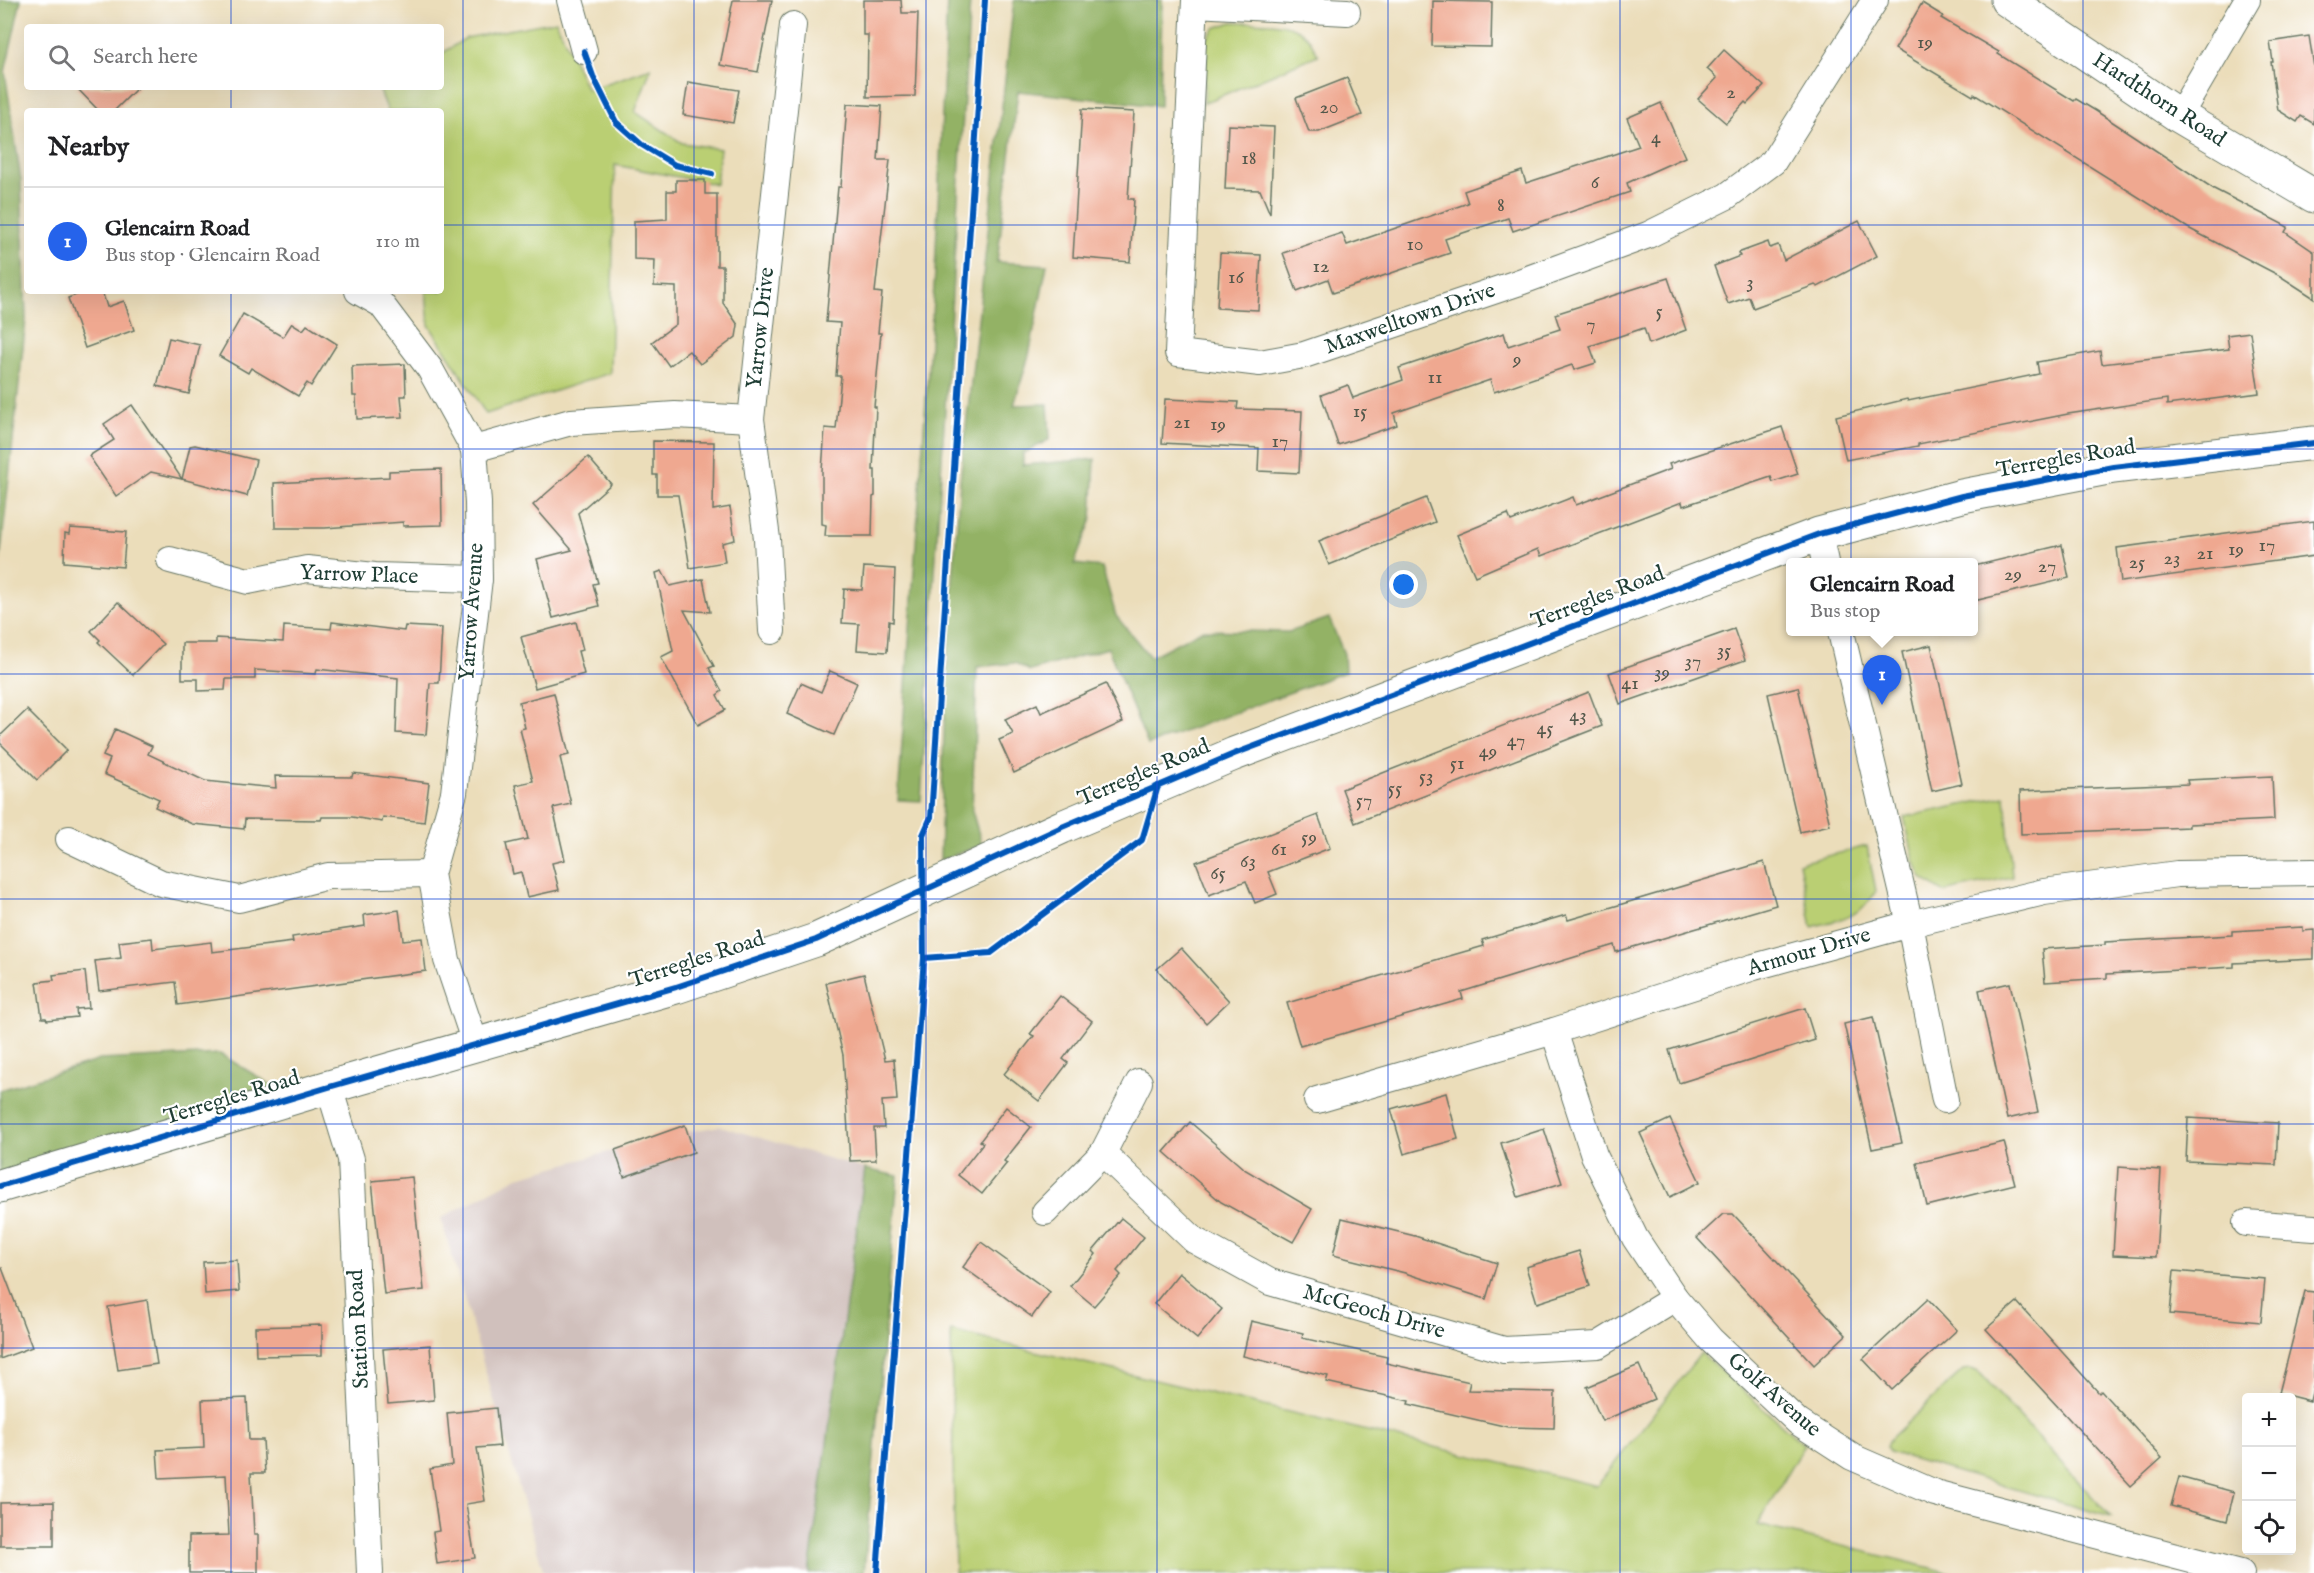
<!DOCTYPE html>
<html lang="en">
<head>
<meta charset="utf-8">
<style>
	:root { --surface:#fff; --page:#f6f6f6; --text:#202124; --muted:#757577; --line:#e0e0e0; --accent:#2563eb }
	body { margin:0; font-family:"IM FELL English",serif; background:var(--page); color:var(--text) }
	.controls { position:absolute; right:18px; bottom:18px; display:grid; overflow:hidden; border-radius:6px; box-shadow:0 6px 24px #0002 }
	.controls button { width:54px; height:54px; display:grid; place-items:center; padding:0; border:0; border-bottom:2px solid var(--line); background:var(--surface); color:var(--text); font:30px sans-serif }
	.you { position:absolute; left:1404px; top:585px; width:21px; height:21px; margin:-15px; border:4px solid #fff; border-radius:50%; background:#1a73e8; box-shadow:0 0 0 9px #1a73e833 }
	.badge { display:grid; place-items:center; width:39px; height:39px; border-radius:50%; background:var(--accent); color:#fff; font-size:20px; font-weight:700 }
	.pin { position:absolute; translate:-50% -50px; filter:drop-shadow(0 2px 3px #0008) }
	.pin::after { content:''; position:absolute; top:32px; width:21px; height:18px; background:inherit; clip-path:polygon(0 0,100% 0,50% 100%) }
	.popup { position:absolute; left:1786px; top:558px; width:192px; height:78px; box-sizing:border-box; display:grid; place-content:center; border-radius:6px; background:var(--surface); filter:drop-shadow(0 2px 4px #0005); font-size:20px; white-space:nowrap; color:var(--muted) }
	.popup b { font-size:22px; color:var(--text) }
	.popup::after { content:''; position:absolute; left:50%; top:100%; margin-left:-12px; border:12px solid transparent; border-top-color:var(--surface) }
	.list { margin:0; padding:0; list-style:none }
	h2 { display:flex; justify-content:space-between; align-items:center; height:78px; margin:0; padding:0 24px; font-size:26px }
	h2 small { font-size:20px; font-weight:400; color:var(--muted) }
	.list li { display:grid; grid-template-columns:39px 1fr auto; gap:18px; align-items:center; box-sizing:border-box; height:108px; padding:0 24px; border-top:2px solid var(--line) }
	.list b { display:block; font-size:22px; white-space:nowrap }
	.list p { margin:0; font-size:20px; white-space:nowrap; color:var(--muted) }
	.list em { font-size:20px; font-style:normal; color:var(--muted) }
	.icon { flex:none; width:33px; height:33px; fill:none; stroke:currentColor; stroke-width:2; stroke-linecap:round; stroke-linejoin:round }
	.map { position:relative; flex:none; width:2314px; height:1573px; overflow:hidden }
	.search { position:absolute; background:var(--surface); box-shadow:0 6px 24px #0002; left:24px; top:24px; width:420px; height:66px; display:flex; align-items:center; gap:15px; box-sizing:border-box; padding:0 21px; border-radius:6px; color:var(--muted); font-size:22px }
	.panel { position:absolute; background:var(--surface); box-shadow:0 6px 24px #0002; left:24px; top:108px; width:420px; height:186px; border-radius:6px }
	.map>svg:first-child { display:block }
	.industrial { fill:#d0c0bc }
	.green { fill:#bacf73; stroke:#6c8654; stroke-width:1.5 }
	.forest { fill:#93b265; stroke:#59784c; stroke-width:1.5 }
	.building { fill:#efa890 }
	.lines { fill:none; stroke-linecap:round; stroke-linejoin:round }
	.minor-casing { stroke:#667563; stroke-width:28 }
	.tertiary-casing { stroke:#667563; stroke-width:35 }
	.minor { stroke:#fff; stroke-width:26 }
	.tertiary { stroke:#fff; stroke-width:33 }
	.cycleway-casing { stroke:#fff; stroke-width:10 }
	.cycleway { stroke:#0057b8; stroke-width:6 }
	.grid { fill:none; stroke:#1d4ed8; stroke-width:1.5; stroke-opacity:0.55 }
	.labels { text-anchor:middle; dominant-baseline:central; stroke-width:4.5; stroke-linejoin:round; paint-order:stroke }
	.number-label { font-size:20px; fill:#53584b }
	.street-label { font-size:22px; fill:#1f3d34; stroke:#fff }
</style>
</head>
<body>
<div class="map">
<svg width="2314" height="1573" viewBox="0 0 2314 1573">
	<rect width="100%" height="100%" fill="#fff"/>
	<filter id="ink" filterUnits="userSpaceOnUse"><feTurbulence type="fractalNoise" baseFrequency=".0167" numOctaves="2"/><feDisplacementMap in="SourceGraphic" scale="12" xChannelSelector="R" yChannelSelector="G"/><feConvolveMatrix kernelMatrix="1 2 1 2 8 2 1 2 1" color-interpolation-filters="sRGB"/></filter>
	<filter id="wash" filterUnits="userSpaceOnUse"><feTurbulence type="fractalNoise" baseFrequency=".008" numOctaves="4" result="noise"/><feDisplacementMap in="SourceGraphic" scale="24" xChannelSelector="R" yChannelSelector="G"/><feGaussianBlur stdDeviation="1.35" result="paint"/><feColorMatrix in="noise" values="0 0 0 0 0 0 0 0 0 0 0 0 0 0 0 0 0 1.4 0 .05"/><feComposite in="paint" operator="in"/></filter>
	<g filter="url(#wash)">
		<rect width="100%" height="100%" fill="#ebddba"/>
		<path class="industrial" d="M720,1126L865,1169L809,1573H544L441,1218L518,1177L670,1135Z"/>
		<g class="green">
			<path d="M556,21L587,90L651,68L635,112L682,143L720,149L716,184L615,165L610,373L486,414L429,325L426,291H441V111H388L380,91L387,87H441V54L466,38Z"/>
			<path d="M1232,22C1256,23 1292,18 1309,39C1312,43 1315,50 1318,55L1204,103L1207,38L1215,28Z"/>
			<path d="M2005,796L2012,877L1943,892L1922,878L1915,863L1904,817Z"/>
			<path d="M1867,846L1876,891C1861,918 1840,919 1812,927L1799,863Z"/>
			<path d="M951,1331L1597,1486L1701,1353L1804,1445L1757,1525L1952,1573H955Z"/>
			<path d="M1970,1369L1978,1372L2111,1517L1889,1452L1886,1447L1888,1441L1963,1370Z"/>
		</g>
		<g class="forest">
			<path d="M0,0H21L5,72L21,180L26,319L0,561Z"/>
			<path d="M947,0H970L921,801L898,800L935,272Z"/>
			<path d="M1014,0H1162L1160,106L1018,91L997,262L1047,265L1029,355L1014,405L1048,404L1050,439L1023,454V465L1095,459L1092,519L1074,564L1102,567L1116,616L1150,657L1202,630L1289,632L1329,618L1344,654L1345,672L1148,745L1108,648L1030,671L1015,663L977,667L972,811L982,845L940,860L945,697L960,480Z"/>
			<path d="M220,1054L285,1093L0,1172V1090L100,1060Z"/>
			<path d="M865,1169L898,1176L864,1573H809Z"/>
		</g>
		<g id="blocks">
			<g class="building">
				<path d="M733,0H772L758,72L720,65Z"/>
				<path d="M863,0H901L902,13H918L915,96L867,97L868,35H863Z"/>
				<path d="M1433,1L1492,2L1491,47L1432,46Z"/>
				<path d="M1922,3L1943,16L1941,18L1999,52L1998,54L2074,101L2076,99L2096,111L2214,189L2288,227L2285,232L2314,252V298L2280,276L2188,228L1974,94L1973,96L1895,49Z"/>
				<path d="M2309,36L2314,67V124L2301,116L2297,122L2278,110L2271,62H2273L2270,42Z"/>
				<path d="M1724,50L1764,86L1747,104L1745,102L1726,123L1698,99L1717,78L1707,69Z"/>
				<path d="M1347,78L1362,115L1319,132H1309L1296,98Z"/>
				<path d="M688,82L739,90L733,123L683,115Z"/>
				<path d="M76,87H138L114,111H99Z"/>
				<path d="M1661,103L1685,157L1627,183L1630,192L1513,231L1508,218L1445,239L1450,253L1333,293L1328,279L1297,291L1283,253L1342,233L1347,245L1468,203L1464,191L1522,171L1526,183L1639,146L1627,118Z"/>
				<path d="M847,104L882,106L878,160H890L875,292L882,293L878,333H881L874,407H876L873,470H875V496L873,497L872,536H825L826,525L822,524V471L825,428L836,429L841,376H836L840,323L826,322L838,187H841Z"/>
				<path d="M1082,109L1134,112L1128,199H1134L1130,262L1073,257Z"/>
				<path d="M1228,125L1274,127L1270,214L1260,190L1225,189Z"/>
				<path d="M676,180H705V194H717V266H723V303L738,325L736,337L700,364L689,351L669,366L652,342L676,324V287L654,286L655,260L634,259V221L667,219V191H676Z"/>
				<path d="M1859,221L1877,256L1818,287L1815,285L1753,308L1749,297L1728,304L1714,266L1740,256L1738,253L1768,242L1770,248L1778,245L1784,260Z"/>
				<path d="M1220,253L1261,255L1258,310L1217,308Z"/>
				<path d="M1668,278L1686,330L1649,344L1644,328L1590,346L1596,363L1574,370L1572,365L1494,392L1490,380L1394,413L1397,425L1338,445L1321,395L1348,385L1353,398L1403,380L1399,368L1504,333L1508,346L1560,329L1555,314Z"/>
				<path d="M87,291H102L107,307L124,301L134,330L85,348L68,298Z"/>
				<path d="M243,314L283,337L292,323L303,330L307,325L337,344L311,386L307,383L298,396L251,368L248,373L219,356Z"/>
				<path d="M2250,332L2259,393L2167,405V399L2068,414L1918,444V446L1846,460L1836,416L1907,399L1908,401L2039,374L2037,362L2100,351L2102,364L2229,349L2227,335Z"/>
				<path d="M169,338L200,345L189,394L157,386Z"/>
				<path d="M405,364L406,396H401L403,417L357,419L356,396H353L352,366Z"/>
				<path d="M1165,399L1238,402L1237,409L1302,411L1299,473L1258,471L1259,448L1162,443Z"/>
				<path d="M132,405L182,479L151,472L116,496L89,456L114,440L104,424Z"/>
				<path d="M1782,427L1798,474L1773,482L1771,477L1683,506L1682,502L1541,556L1538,549L1475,576L1457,535L1508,514L1511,521L1573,497L1576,505L1671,469L1669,464Z"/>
				<path d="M653,441L714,442L713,510L730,507L735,540L722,543L725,562L690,568L678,495H657V475H653Z"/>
				<path d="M195,445L256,460L247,496L182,479L190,446Z"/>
				<path d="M588,457L611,484L578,513L598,583L593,584L599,606L553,618L537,559L572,550L533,505Z"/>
				<path d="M441,469L442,525L403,526V522L325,528H275L274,483L389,477V471Z"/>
				<path d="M1426,498L1435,522L1329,565L1319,541Z"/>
				<path d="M2314,521V556L2121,582L2117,548Z"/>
				<path d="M70,528L126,532L123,567L64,562L65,533L69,534Z"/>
				<path d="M2062,545L2069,578L1974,601V566Z"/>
				<path d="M864,567L895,569L893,622L889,621L887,652L857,650L859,624L842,623L844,589L862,590Z"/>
				<path d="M662,571L670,586L703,579L710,612L684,610L714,666L709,668L722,691L717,695L725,710L698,725L661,657L673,651L656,573Z"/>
				<path d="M118,602L163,644L133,675L98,642L100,640L91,631Z"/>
				<path d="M332,622L404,631L405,626L442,628L439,683H430L426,735L396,733L398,678L317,669L316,674L255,670V679H226L225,690L198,691V679H182V643H216V638L283,642L284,626L331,629Z"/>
				<path d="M576,622L583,650L578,651L584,674L535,688L521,637Z"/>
				<path d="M1734,629L1745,660L1620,704L1609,673Z"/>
				<path d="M1931,645L1962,784L1932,791L1902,652Z"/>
				<path d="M830,671L857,683L834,735L787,714L801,683L821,692Z"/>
				<path d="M1106,684L1123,722L1014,773L999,740L1013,734L1005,719L1037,704L1041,713Z"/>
				<path d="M1798,687L1830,825L1800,832L1768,694Z"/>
				<path d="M1589,692L1602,726L1355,823L1342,789Z"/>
				<path d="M554,693L569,755L560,757L571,804L553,808L565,860L552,863L559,890L527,897L521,872L513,874L506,844L528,839L515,785L533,781L520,729L525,728L519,702Z"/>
				<path d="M27,710L67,750L37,780L0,743V736Z"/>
				<path d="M115,729L152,746L148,754L205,781L276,788L275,776L352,777L353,773L429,783L424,822L383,817L382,822L352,817H322L321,820L245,819L244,829L192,824L155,807L159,799L104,774L110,759L103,756Z"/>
				<path d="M2272,776L2274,820L2189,824V827L2021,834L2020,791L2188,784L2187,780Z"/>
				<path d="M1318,815L1330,848L1268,872L1277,894L1255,903L1246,881L1209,895L1196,862Z"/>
				<path d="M1764,862L1776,905L1616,952L1614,945L1461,992L1463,999L1300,1046L1287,1003L1484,946L1482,940L1566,915L1568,920Z"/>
				<path d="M399,910L403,940L422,938L426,971L178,1005L175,982L99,991L95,961L121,958L119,942L152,938L153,949L211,942L212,952L293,942L292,937L365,926L364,915Z"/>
				<path d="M2303,927V931L2314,930V959L2234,963V967L2107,974V978L2045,982L2042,949L2105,945V942L2232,935V931Z"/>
				<path d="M1181,948L1229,1001L1206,1023L1157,969Z"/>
				<path d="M85,971L89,1008L76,1009L77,1017L47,1020L46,1018H42L37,982L54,980L53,975Z"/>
				<path d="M864,974L885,1060L894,1059L897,1100L882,1101L884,1128H874L876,1160L850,1161L843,1055L826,983Z"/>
				<path d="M2010,983L2038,1112L2007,1119L1979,990Z"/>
				<path d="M1060,996L1092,1021L1063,1059L1068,1063L1039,1101L1004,1074L1034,1036L1030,1034Z"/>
				<path d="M1805,1008L1815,1040L1679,1083L1669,1050Z"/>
				<path d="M1873,1017L1902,1143L1872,1149L1844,1024Z"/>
				<path d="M1446,1093L1458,1139L1404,1154L1391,1109Z"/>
				<path d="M1006,1107L1031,1127L1004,1161L1007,1163L982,1194L958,1175L983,1143L980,1141Z"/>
				<path d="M2188,1118L2278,1123L2276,1165L2186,1161Z"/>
				<path d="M1670,1119L1700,1182L1670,1197L1640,1133Z"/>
				<path d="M1190,1122L1244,1169L1312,1209L1293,1242L1221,1202L1164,1152Z"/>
				<path d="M685,1125L694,1152L624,1177L615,1150Z"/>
				<path d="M1544,1129L1562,1183L1518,1197L1501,1143Z"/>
				<path d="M2004,1142L2015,1184L1927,1206L1917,1163Z"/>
				<path d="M2118,1167L2161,1170L2156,1257L2113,1255Z"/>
				<path d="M412,1177L424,1290L384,1294L372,1181Z"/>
				<path d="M1723,1214H1733L1846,1335L1814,1365L1697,1238Z"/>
				<path d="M1121,1218L1144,1237L1117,1271L1121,1275L1094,1306L1070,1286L1096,1254L1093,1251Z"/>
				<path d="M1342,1218L1415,1236L1497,1263L1486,1299L1405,1273L1333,1255Z"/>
				<path d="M981,1242L1050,1292L1032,1317L963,1267Z"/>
				<path d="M1579,1251L1590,1286L1537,1303L1526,1267Z"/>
				<path d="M237,1260L239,1291L205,1294L203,1262Z"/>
				<path d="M2,1268L32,1347L0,1359V1269Z"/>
				<path d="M2174,1271L2265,1279L2261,1322L2170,1314Z"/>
				<path d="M1179,1273L1222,1309L1197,1339L1154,1304Z"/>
				<path d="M2305,1291L2314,1292V1384L2310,1401L2279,1393Z"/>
				<path d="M1928,1299L1957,1330L1892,1390L1863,1359Z"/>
				<path d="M147,1300L157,1364L118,1370L108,1307Z"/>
				<path d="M2017,1302L2099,1393L2101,1391L2162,1458L2131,1486L1986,1329Z"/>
				<path d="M1251,1321L1303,1333L1302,1338L1387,1357L1386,1363L1470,1382L1468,1390L1555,1392L1554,1428L1508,1427L1408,1404L1409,1401L1326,1382L1328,1376L1243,1356Z"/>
				<path d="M322,1325V1355L256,1356L255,1327Z"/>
				<path d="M430,1345L434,1400L388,1404L383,1349Z"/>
				<path d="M1639,1365L1654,1399L1602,1421L1587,1387Z"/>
				<path d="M247,1398L249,1440H263L265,1473H251L254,1535H258V1573H189V1536L229,1535L226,1475L159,1478L157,1450L204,1448L202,1400Z"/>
				<path d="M496,1408L500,1446L477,1448L485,1501L466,1504L475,1558L437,1564L433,1532L439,1531L430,1469L452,1465L447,1413Z"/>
				<path d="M2179,1477L2234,1492L2227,1521L2171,1506Z"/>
				<path d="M54,1502V1546H0V1503Z"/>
			</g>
		</g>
	</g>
	<g filter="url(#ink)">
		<use href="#blocks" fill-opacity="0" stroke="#667563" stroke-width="1.5"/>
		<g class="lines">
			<defs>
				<g id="minor">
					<path d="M570,0L584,51"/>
					<path d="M1195,0L1178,353L1260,363L1304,355L1517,283L1648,235L1727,196L1773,162L1875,0"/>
					<path d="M1195,4L1347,12"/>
					<path d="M2179,116L2247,0"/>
					<path d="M358,291L381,304L430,369L474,449"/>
					<path d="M1819,534L1825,562"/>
					<path d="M170,560L248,581L307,569L375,576L479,579"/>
					<path d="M772,631L767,539L751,419L793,25"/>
					<path d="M1841,632L1910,924L1945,1100"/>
					<path d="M69,839L161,883L239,899L328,876L431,874"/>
					<path d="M1554,1031L1594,1155L1635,1238L1675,1298L1711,1340L1798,1422L1852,1457L1935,1493L2241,1573"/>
					<path d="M476,1046L447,960L431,874L454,793L479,579L478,503L474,449L571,422L675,415L751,419"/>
					<path d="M329,1087L351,1159L370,1573"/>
					<path d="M1317,1100L1554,1031L1754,967L1910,924L2044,892L2177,874L2314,872"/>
					<path d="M1103,1153L1194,1240L1270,1282L1504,1350L1598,1345L1675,1298"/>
					<path d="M1045,1212L1103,1153L1139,1082"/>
					<path d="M2246,1223L2314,1228"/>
				</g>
				<g id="tertiary">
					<path d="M2007,0L2179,116L2314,196"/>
					<path d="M0,1186L329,1087L676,987L816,940L1062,827L1234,754L1819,534L1962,496L2113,467L2314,443"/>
				</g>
			</defs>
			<use href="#minor" class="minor-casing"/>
			<use href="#tertiary" class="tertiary-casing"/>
			<use href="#minor" class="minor"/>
			<use href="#tertiary" class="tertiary"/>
			<defs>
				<g id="cycleway">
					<path d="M584,51L593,76L616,122L642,145L675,165L712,174"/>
					<path d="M924,958L991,953L1142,840L1158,786"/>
					<path d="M0,1186L329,1087L676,987L816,940L1062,827L1234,754L1819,534L1962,496L2113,467L2314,443"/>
					<path d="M877,1573L924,958L923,835L931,817L985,0"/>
				</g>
			</defs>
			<use href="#cycleway" class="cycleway-casing"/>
			<use href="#cycleway" class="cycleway"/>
		</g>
	</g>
	<path class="grid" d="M231,0V27M463,0V1573M694,0V1573M926,0V1573M1157,0V1573M1388,0V1573M1620,0V1573M1851,0V1573M2083,0V1573M231,87V111M0,225H27M441,225H2314M231,291V1573M0,449H2314M0,674H2314M0,899H2314M0,1124H2314M0,1348H2314"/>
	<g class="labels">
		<g class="number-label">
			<text x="1925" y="42">19</text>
			<text x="1731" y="92">2</text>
			<text x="1329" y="107">20</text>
			<text x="1656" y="137">4</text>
			<text x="1249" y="158">18</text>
			<text x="1595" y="182">6</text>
			<text x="1501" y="205">8</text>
			<text x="1415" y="244">10</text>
			<text x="1321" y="266">12</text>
			<text x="1236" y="277">16</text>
			<text x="1750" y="282">3</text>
			<text x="1659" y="311">5</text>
			<text x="1591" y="324">7</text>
			<text x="1517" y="359">9</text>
			<text x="1435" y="377">11</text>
			<text x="1360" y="411">15</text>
			<text x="1182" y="422">21</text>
			<text x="1218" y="424">19</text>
			<text x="1280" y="441">17</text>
			<text x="2267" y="545">17</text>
			<text x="2236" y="549">19</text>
			<text x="2205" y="553">21</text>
			<text x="2172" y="558">23</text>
			<text x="2137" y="562">25</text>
			<text x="2047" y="566">27</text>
			<text x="2013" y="574">29</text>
			<text x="1724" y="650">35</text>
			<text x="1693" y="661">37</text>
			<text x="1662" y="672">39</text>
			<text x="1630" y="683">41</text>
			<text x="1578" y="715">43</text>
			<text x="1545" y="728">45</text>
			<text x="1516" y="740">47</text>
			<text x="1488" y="751">49</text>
			<text x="1457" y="763">51</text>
			<text x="1426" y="776">53</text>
			<text x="1395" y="788">55</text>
			<text x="1364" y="800">57</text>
			<text x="1309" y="837">59</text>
			<text x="1279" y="849">61</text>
			<text x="1248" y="861">63</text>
			<text x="1218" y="873">65</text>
		</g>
		<g class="street-label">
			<text transform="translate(2159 100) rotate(33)">Hardthorn Road</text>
			<text transform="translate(1410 319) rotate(-19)">Maxwelltown Drive</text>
			<text transform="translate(761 328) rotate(-84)">Yarrow Drive</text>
			<text transform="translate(2066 459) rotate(-10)">Terregles Road</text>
			<text transform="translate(359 575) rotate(2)">Yarrow Place</text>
			<text transform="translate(1598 598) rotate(-21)">Terregles Road</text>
			<text transform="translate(472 612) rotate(-86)">Yarrow Avenue</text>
			<text transform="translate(1144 773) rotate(-23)">Terregles Road</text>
			<text transform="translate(1809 952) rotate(-16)">Armour Drive</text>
			<text transform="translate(697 960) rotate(-18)">Terregles Road</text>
			<text transform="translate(232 1098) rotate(-17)">Terregles Road</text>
			<text transform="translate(1374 1312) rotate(16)">McGeoch Drive</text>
			<text transform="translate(359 1329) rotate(-93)">Station Road</text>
			<text transform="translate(1774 1395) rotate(41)">Golf Avenue</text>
		</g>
	</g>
</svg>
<div class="controls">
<button>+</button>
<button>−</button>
<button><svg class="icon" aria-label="locate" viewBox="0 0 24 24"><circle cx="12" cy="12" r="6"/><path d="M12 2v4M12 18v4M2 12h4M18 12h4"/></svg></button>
</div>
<div class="you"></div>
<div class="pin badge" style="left:1882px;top:705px">1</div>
<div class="popup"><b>Glencairn Road</b>Bus stop</div>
<div class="search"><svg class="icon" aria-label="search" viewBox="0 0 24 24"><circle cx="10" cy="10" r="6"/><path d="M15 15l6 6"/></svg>Search here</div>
<section class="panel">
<h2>Nearby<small></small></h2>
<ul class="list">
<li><span class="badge">1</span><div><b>Glencairn Road</b><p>Bus stop · Glencairn Road</p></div><em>110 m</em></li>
</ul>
</section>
</div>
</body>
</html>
